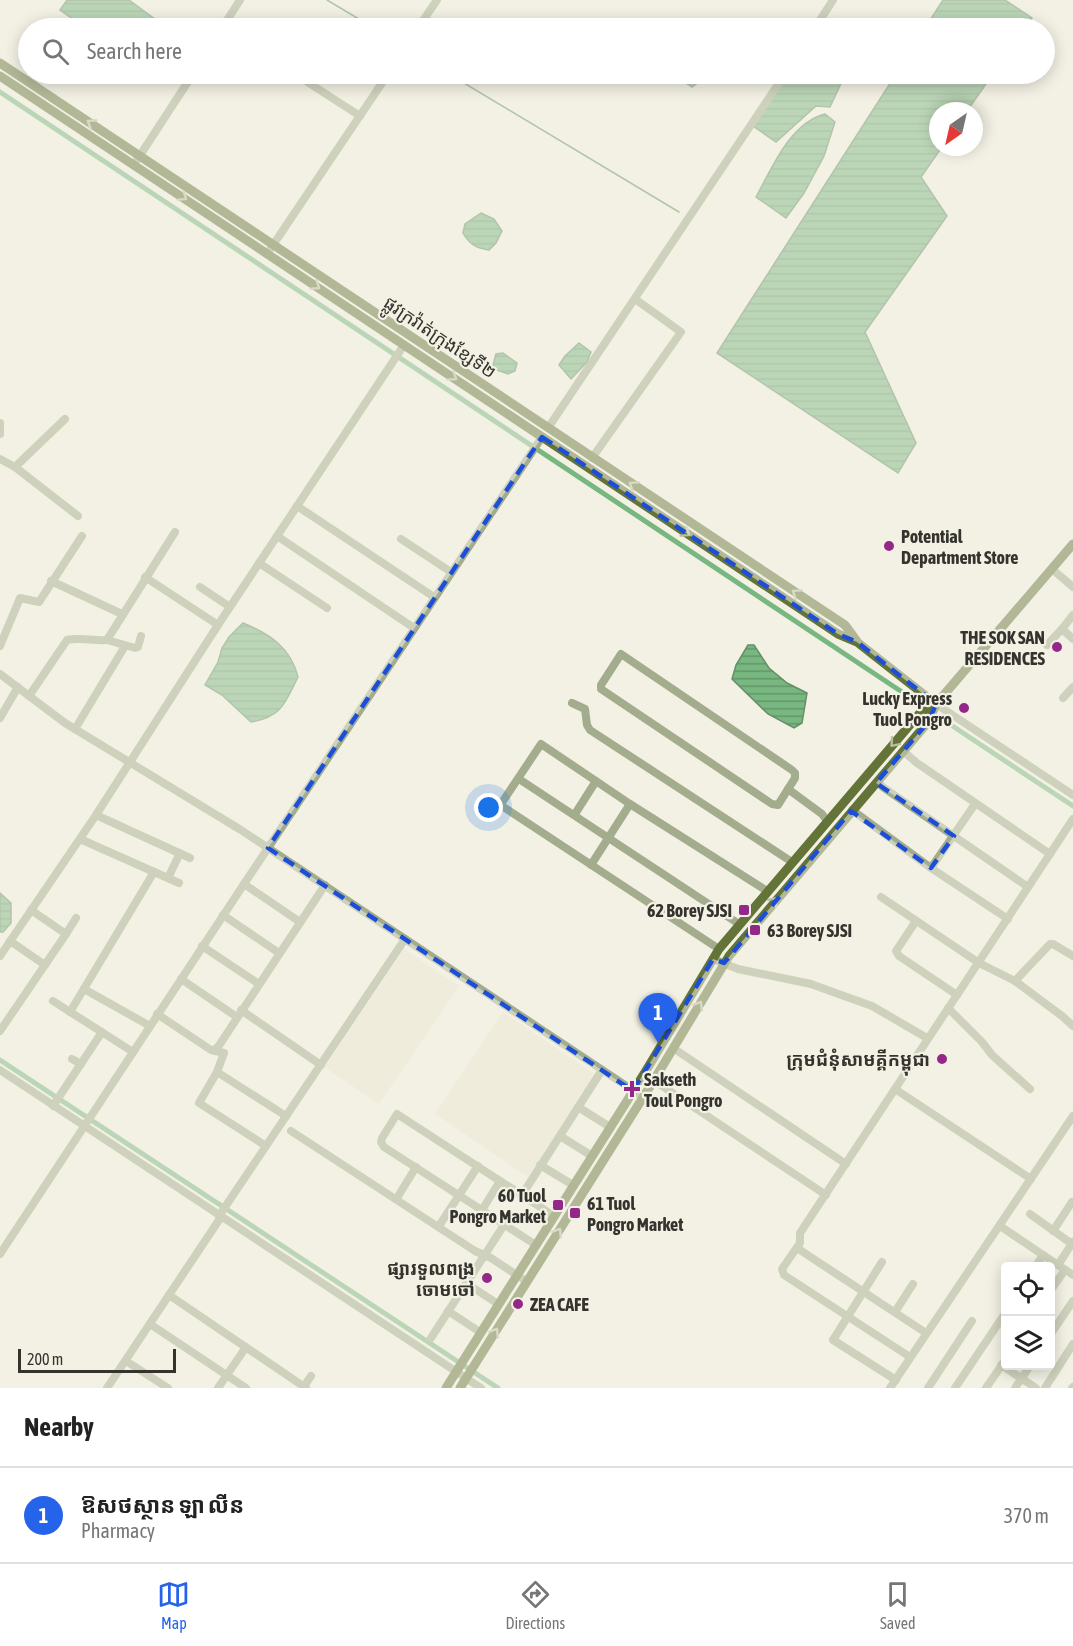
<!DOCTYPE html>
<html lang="en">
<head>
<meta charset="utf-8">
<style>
	:root { --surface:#fff; --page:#f6f6f6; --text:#222; --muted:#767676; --line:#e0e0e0; --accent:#2563eb }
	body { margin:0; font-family:"Asap Condensed","Noto Sans Khmer",sans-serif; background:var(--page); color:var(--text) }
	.controls { position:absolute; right:18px; bottom:18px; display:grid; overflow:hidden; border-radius:6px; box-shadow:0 3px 15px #0003 }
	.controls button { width:54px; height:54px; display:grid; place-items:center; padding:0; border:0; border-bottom:2px solid var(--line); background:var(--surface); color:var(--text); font:30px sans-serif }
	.compass { position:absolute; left:929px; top:102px; width:54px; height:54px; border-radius:50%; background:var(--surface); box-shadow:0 3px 15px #0003; rotate:214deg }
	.scale { position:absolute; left:18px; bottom:15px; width:158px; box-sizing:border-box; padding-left:6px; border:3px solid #34332e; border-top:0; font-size:16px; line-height:21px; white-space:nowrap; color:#34332e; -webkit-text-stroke:4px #f3f1e4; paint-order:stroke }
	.you { position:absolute; left:489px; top:808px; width:21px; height:21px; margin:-15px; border:4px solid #fff; border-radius:50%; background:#1a73e8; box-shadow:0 0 0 9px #1a73e833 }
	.badge { display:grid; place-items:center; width:39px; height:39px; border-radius:50%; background:var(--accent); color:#fff; font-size:20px; font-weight:700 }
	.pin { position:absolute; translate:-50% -50px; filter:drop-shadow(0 2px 3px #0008) }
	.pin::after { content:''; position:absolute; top:32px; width:21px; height:18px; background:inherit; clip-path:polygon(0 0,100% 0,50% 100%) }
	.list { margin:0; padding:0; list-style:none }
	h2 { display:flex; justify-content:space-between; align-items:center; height:78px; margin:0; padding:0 24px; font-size:26px }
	h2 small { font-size:20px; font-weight:400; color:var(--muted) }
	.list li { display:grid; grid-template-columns:39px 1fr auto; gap:18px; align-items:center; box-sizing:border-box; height:96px; padding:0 24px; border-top:2px solid var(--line) }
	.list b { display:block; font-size:22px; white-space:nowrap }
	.list p { margin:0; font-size:20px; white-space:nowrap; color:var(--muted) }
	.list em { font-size:20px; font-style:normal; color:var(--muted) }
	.icon { flex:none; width:33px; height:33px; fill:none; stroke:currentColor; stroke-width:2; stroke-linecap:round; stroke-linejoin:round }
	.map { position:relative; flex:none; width:1073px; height:1388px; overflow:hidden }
	.search { position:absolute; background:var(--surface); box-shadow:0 3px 15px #0003; left:18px; right:18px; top:18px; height:66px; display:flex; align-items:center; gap:15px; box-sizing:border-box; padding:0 21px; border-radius:33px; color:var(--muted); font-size:22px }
	.sheet { height:174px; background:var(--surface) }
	nav { display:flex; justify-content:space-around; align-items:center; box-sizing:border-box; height:84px; border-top:2px solid var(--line); background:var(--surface); font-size:16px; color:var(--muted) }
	nav a { display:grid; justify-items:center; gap:3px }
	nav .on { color:var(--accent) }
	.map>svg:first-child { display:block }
	.built { fill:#eae6d2 }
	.water { fill:url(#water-rules); stroke:#648f67; stroke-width:1.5 }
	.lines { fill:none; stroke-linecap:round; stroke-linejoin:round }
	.stream { stroke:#648f67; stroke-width:1.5 }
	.canal { stroke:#78b780; stroke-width:5 }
	.minor { stroke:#a3ad8d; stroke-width:8 }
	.major { stroke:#647438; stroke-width:9 }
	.oneway { stroke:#babf9f }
	.marked { fill:none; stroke:#1d4ed8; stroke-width:4.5; stroke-dasharray:12 8; stroke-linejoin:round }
	.poi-dot { fill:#942889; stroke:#f3f1e4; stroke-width:2 }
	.labels { text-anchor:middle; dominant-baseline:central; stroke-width:4.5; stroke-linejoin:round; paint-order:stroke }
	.street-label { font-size:18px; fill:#34332e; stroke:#f3f1e4 }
	.poi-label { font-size:18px; font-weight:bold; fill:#34332e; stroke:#f3f1e4; text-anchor:end }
</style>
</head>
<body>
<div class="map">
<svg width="1073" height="1388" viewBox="0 0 1073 1388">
	<defs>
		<pattern id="water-rules" width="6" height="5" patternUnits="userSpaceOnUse" patternTransform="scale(1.5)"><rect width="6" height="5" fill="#78b780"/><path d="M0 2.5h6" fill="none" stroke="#639569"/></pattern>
	</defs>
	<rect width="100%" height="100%" fill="#f3f1e4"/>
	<g class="built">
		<path d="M404,949L459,986L379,1104L324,1067Z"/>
		<path d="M503,1012L596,1075L528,1177L435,1114Z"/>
	</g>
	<g class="water">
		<path d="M67,0H129L167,28H86L60,10Z"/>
		<path d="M943,0H1005L1032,18L1025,28H925Z"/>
		<path d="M676,74H701L700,81L692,87L676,76Z"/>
		<path d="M789,74H842L845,75L830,107L816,106L776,142L753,126Z"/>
		<path d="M896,74H993L967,111H938V147H942L921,177L947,216L865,332L916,443L898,473L717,353Z"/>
		<path d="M825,114L835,122L824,156L804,193L786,218L756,197C772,168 790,123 825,114Z"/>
		<path d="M481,213L494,219L502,231L496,243L489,250C476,248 469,244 463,233L465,224Z"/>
		<path d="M579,343L591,352L587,362L571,379L559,365L565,356Z"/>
		<path d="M503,353L517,363L515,371L508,374L497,370L493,365L496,354Z"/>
		<path d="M243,623C270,634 291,648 298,677C285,703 282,717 251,722L222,695L205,685L218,662L222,648L229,637Z"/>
		<path d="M748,645H754L769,668L787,683L807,693L802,723L794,728L768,714L732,679L736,665Z"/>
		<path d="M0,893L11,903V923L3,932H0Z"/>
	</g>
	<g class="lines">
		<g class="stream">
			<path d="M327,0L374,28"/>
			<path d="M449,74L679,212"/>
		</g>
		<g class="canal">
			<path d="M0,92L908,696"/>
			<path d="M948,723L1073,806"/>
			<path d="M0,1060L498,1388"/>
		</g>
		<g class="minor">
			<path d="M222,28L240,0"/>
			<path d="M418,28L437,0"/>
			<path d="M815,28L833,0"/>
			<path d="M295,74L360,116"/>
			<path d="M137,160L193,74"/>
			<path d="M267,254L388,74"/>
			<path d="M0,423V434"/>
			<path d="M548,428L785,74"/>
			<path d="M592,458L681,332L635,299"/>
			<path d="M0,459L15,467L78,516"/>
			<path d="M15,467L65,419"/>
			<path d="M297,506L434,597"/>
			<path d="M277,536L414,628"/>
			<path d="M401,539L451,572"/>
			<path d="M259,563L327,608"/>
			<path d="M1052,569L1073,587"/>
			<path d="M145,577L218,625"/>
			<path d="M51,581L122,614"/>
			<path d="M200,587L230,607"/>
			<path d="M1073,615L1062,629L1073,639"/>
			<path d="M107,640L135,648L138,647L141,636"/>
			<path d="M1047,645L1062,629"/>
			<path d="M0,646L20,598L39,602L82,536"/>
			<path d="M621,654L792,770L795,773V778L778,805L772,804L601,689V685Z"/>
			<path d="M0,674L65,723L241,830L643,1097"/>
			<path d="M29,696L67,640C80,637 93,641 107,640L175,532"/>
			<path d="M1063,698L1073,687"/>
			<path d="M572,703L585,709L587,725L590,730L792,862"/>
			<path d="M936,704L1073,795"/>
			<path d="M0,718L18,687"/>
			<path d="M75,729L125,646"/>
			<path d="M903,751L917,763L1050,854"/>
			<path d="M519,779L739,924"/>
			<path d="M877,782L884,788L1028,887"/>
			<path d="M788,789L822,814L827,821"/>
			<path d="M852,810L931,868L1008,919"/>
			<path d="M575,814L596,781"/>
			<path d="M96,815L190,858"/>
			<path d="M80,839L179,883"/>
			<path d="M591,865L630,804"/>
			<path d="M931,868L975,804"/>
			<path d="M168,878L180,853"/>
			<path d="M244,884L300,922"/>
			<path d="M881,897L979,963L1015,981L1062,1016L1073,1026"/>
			<path d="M223,915L279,953"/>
			<path d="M916,921L896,951L899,956L957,995"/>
			<path d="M66,934L76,918"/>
			<path d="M10,941L45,965"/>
			<path d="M202,946L259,984"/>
			<path d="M719,949L502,806L501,804L541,744L630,804L767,891"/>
			<path d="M0,956L96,815L218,625L404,345"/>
			<path d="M713,959L738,969L811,984L833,992L872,1006L927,1038"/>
			<path d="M181,979L237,1017"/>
			<path d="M1015,981L1050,944H1053L1073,956"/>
			<path d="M84,989L150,1026"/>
			<path d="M53,1001L133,1052"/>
			<path d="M948,1008L982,1042L992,1055L1030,1089"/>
			<path d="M241,1010L321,1065"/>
			<path d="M70,1012L154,872"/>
			<path d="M157,1014L211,1050L224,1053L217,1072L199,1103L266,1146"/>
			<path d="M0,1031L66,934L31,910"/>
			<path d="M673,1048L846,1164"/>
			<path d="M214,1050L218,1047L325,885"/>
			<path d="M72,1059L81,1064"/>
			<path d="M0,1070L481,1388"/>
			<path d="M217,1072L286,1116"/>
			<path d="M644,1074L826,1195"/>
			<path d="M895,1089L1031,1179"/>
			<path d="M53,1106L102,1032"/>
			<path d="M578,1107L610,1127"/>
			<path d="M291,1131L475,1251L491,1258L526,1281"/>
			<path d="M560,1136L592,1156"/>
			<path d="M540,1165L573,1185"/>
			<path d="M522,1195L602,1070"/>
			<path d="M397,1198L416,1167"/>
			<path d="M482,1210L500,1181"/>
			<path d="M1030,1214L1072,1244"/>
			<path d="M219,1216L405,939"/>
			<path d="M439,1226L478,1166"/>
			<path d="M1000,1226L1073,1275"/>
			<path d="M1053,1231L1072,1202"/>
			<path d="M536,1245L384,1147L381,1142L382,1138L397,1114L554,1216"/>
			<path d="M797,1248L926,1333"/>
			<path d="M0,1254L244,884L542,437"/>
			<path d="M882,1262L833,1340L896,1380"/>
			<path d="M1058,1265L1073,1242"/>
			<path d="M1036,1266L1043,1255"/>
			<path d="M466,1283L498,1304"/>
			<path d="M1050,1291L1065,1270"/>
			<path d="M169,1295L306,1388"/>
			<path d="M448,1311L480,1332"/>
			<path d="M895,1312L913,1284"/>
			<path d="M150,1324L246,1388"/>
			<path d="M1050,1335L1073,1301"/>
			<path d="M431,1338L504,1225"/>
			<path d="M910,1357L784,1275L782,1269L800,1243V1233L1073,819"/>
			<path d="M126,1361L168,1388"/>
			<path d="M1001,1365L1036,1388"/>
			<path d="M107,1388L221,1217"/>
			<path d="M218,1388L246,1347"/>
			<path d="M303,1388L311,1376"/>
			<path d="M890,1388L1073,1116"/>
			<path d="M928,1388L972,1321"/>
			<path d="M955,1388L1006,1312"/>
			<path d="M986,1388L1006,1359"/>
			<path d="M1015,1388L1030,1366"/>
			<path d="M1045,1388L1073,1344"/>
			<path d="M1072,1388L1073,1387"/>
		</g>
		<g class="major">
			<path d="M0,63L845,625L856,640"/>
			<path d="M0,76L838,634L857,642L936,704"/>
			<path d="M446,1388L644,1074L719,949L920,713L936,704"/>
			<path d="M460,1388L654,1080L729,956L929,721L936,704L1073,544"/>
		</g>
	</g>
	<defs><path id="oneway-chevron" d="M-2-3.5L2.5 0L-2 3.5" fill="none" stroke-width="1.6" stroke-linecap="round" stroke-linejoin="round" transform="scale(1.5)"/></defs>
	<g class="oneway">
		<use href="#oneway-chevron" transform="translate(91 123) rotate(-147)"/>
		<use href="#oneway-chevron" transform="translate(183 197) rotate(34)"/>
		<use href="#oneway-chevron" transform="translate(316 286) rotate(34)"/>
		<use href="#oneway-chevron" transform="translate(453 377) rotate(34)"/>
		<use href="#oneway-chevron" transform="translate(633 485) rotate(-146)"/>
		<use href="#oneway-chevron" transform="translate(686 533) rotate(34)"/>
		<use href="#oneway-chevron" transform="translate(796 593) rotate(-146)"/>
		<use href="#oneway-chevron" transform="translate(894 743) rotate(131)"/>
		<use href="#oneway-chevron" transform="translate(774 901) rotate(-49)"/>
		<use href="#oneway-chevron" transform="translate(699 1005) rotate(-59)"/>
		<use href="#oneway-chevron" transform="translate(558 1232) rotate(-58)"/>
		<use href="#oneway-chevron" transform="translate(495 1332) rotate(-58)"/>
	</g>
	<path d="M0 0H1073V1388H0ZM542,437L838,634L857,642L936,704L929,721L876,783L954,836L931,868L851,811L724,963L713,959L633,1091L268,848Z" fill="#f3f1e4" fill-opacity=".55" fill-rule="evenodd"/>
	<path class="marked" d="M542,437L838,634L857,642L936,704L929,721L876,783L954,836L931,868L851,811L724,963L713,959L633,1091L268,848Z"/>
	<g class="poi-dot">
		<circle cx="889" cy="546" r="6"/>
		<circle cx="1057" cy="647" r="6"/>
		<circle cx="964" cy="708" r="6"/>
		<rect x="738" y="904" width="12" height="12" rx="3"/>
		<rect x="749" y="924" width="12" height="12" rx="3"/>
		<circle cx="942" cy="1059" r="6"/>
		<path d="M629 1080h6v6h6v6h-6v6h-6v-6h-6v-6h6z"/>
		<rect x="552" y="1199" width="12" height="12" rx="3"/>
		<rect x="569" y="1207" width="12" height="12" rx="3"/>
		<circle cx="487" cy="1278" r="6"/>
		<circle cx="518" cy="1304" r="6"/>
	</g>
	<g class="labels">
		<g class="street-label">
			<text transform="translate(440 337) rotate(34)">ផ្លូវក្រវ៉ាត់ក្រុងខ្សែទី២</text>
		</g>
		<g class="poi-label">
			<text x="901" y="536" text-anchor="start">Potential<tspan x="901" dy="21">Department Store</tspan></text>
			<text x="1045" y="637">THE SOK SAN<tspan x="1045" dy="21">RESIDENCES</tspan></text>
			<text x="952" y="698">Lucky Express<tspan x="952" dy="21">Tuol Pongro</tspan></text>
			<text x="732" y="910">62 Borey SJSI</text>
			<text x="767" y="930" text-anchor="start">63 Borey SJSI</text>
			<text x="930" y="1059">ក្រុមជំនុំសាមគ្គីកម្ពុជា</text>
			<text x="644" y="1079" text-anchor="start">Sakseth<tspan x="644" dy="21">Toul Pongro</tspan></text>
			<text x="546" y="1195">60 Tuol<tspan x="546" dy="21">Pongro Market</tspan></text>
			<text x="587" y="1203" text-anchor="start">61 Tuol<tspan x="587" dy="21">Pongro Market</tspan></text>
			<text x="475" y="1268">ផ្សារទួលពង្រ<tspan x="475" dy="21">ចោមចៅ</tspan></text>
			<text x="530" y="1304" text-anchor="start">ZEA CAFE</text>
		</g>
	</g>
</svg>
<div class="controls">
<button><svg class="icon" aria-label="locate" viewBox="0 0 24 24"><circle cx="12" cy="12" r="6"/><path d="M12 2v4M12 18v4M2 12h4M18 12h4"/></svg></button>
<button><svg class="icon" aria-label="layers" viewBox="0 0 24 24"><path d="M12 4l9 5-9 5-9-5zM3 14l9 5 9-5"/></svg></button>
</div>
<svg class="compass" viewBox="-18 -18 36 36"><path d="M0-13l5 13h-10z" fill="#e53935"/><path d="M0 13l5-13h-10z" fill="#767676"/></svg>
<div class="scale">200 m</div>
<div class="you"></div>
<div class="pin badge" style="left:658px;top:1043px">1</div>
<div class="search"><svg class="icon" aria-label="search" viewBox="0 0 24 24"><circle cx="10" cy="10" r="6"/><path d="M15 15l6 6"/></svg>Search here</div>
</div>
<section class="sheet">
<h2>Nearby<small></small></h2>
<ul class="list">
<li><span class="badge">1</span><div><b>ឱសថស្ថាន ឡា លីន</b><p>Pharmacy</p></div><em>370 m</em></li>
</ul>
</section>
<nav>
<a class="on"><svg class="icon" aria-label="map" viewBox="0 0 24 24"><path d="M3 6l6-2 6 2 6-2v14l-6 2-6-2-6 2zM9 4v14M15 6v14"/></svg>Map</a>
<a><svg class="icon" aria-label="directions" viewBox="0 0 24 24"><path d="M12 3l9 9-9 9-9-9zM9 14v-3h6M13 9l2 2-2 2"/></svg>Directions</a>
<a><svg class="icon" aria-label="saved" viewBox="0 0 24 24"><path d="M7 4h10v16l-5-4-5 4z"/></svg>Saved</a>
</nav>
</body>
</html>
